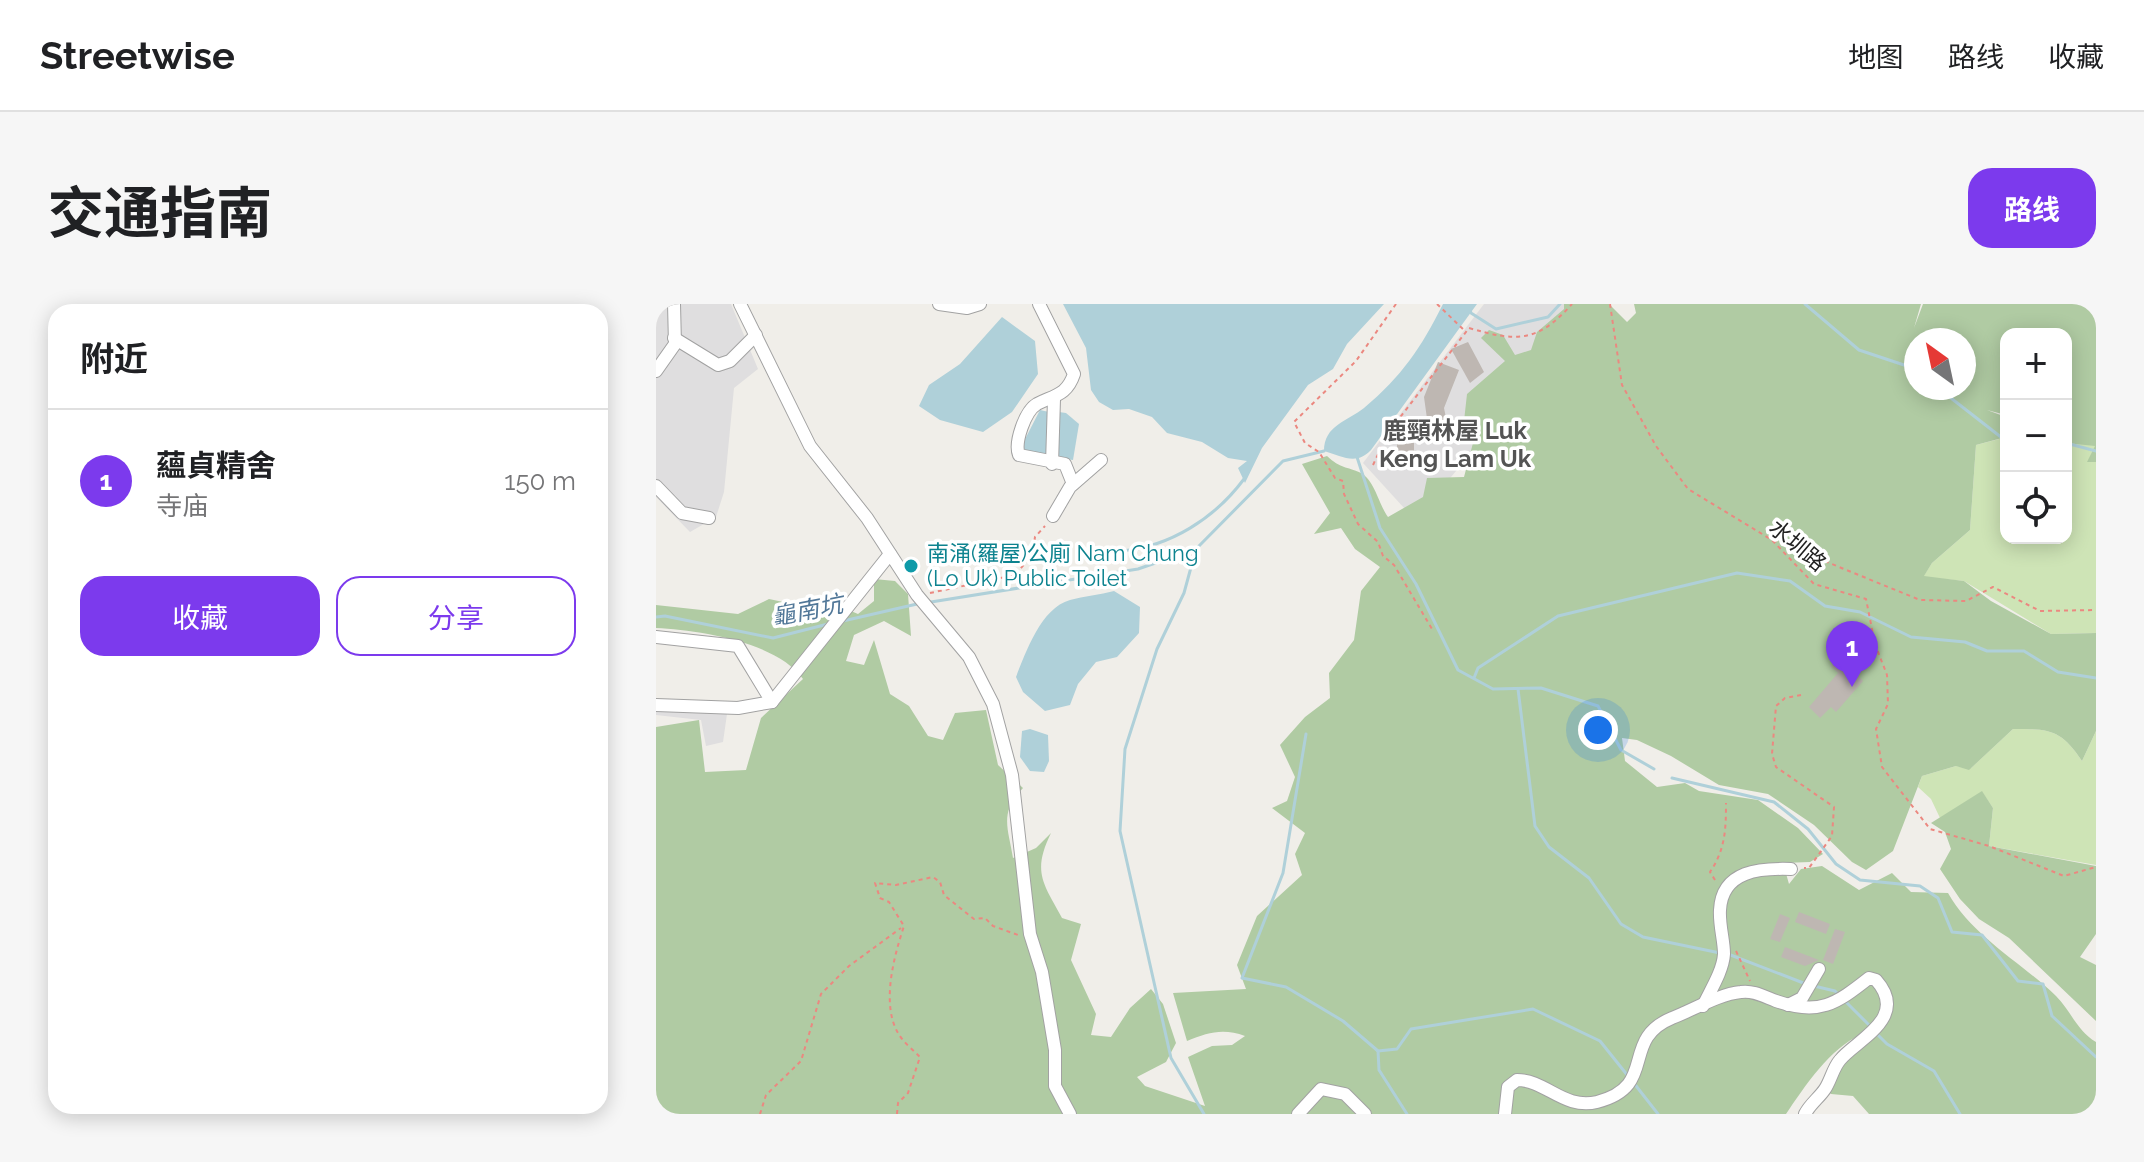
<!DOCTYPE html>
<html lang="zh">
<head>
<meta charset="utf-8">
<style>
	:root { --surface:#fff; --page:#f6f6f6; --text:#202124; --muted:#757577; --line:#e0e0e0; --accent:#7c3aed }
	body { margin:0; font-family:Raleway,"Noto Sans SC",sans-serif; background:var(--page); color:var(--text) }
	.controls { position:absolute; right:24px; top:24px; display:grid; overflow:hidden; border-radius:16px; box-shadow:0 4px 20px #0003 }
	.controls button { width:72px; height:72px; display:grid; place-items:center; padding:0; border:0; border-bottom:2px solid var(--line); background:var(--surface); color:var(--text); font:40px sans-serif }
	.compass { position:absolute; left:1248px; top:24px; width:72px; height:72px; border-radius:50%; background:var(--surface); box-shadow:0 4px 20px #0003; rotate:327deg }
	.you { position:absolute; left:942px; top:426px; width:28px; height:28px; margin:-20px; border:6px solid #fff; border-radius:50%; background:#1a73e8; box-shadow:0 0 0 12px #1a73e833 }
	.badge { display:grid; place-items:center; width:52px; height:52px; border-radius:50%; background:var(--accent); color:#fff; font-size:26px; font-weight:700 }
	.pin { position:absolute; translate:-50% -66px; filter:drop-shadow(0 2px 4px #0008) }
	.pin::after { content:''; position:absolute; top:42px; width:28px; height:24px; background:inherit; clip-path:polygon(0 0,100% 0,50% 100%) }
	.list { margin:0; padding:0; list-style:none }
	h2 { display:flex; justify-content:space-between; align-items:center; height:104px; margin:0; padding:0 32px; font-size:34px }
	h2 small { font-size:26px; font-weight:400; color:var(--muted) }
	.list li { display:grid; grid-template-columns:52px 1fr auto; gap:24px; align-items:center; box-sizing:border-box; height:144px; padding:0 32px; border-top:2px solid var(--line) }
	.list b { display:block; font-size:30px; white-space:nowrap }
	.list p { margin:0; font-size:26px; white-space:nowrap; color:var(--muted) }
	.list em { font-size:26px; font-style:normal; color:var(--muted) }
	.actions { display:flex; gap:16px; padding:24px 32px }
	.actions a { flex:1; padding:18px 0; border:2px solid var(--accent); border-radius:24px; text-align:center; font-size:28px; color:var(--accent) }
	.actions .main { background:var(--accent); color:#fff }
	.icon { flex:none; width:44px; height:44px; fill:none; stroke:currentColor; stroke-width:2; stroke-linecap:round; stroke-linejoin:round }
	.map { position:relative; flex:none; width:1440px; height:810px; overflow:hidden; border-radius:24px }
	header { display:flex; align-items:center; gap:48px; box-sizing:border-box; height:112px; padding:0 40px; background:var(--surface); border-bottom:2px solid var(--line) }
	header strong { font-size:38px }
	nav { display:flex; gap:44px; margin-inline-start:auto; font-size:28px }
	.intro { display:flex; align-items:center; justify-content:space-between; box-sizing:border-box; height:192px; padding:0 48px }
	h1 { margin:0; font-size:56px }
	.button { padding:20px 36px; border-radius:24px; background:var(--accent); color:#fff; font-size:28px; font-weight:700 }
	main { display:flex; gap:48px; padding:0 48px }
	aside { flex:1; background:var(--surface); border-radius:24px; box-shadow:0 4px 20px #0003 }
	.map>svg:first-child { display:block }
	.residential { fill:#dfdedf }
	.grass { fill:#cee4b6 }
	.forest { fill:#b0cba3; fill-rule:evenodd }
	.water { fill:#afd0d9 }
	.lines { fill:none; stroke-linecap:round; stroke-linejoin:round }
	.stream { stroke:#afd0d9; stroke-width:3 }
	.building { fill:#beb7b2 }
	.minor-casing { stroke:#a2a2a2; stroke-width:14 }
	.path { stroke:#eb8880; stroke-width:2; stroke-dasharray:4 4; stroke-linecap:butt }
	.minor { stroke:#fff; stroke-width:12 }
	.culture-dot { fill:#0f9aa8; stroke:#fff; stroke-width:3 }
	.labels { text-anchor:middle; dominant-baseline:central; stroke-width:7; stroke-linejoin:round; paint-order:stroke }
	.street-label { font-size:22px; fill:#212121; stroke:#fff }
	.culture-label { font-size:22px; fill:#0d838f; stroke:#fff; text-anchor:start }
	.neighbourhood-label { font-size:24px; font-weight:bold; fill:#545454; stroke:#fff }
	.water-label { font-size:24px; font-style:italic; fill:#517798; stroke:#fff }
</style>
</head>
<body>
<header>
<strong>Streetwise</strong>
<nav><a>地图</a><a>路线</a><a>收藏</a></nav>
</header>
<div class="intro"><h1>交通指南</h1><a class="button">路线</a></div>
<main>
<aside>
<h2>附近<small></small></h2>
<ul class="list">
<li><span class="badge">1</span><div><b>蘊貞精舍</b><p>寺庙</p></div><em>150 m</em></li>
</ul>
<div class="actions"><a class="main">收藏</a><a>分享</a></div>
</aside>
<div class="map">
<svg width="1440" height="810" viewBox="0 0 1440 810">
	<rect width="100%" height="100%" fill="#f0eee9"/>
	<g class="residential">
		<path d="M0,0H75L102,65L78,84L68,188L60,213L34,228L0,193Z"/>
		<path d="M828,0H915L930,12L759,216L707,159Z"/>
		<path d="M0,406L71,410L67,438L50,442L45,416L0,411Z"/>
	</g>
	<g class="grass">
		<path d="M1347,134L1350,137V234H1410V139L1440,141V329L1395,330L1308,277L1267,273L1276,259L1314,226L1320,141Z"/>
		<path d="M1357,425C1393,425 1405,425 1426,457L1440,427V561L1333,542L1337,504L1326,488L1284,514L1275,495L1262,483L1266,472L1300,462L1315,464Z"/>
	</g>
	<g class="forest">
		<path d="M908,0H953L971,18L980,9L978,0H1265L1258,24L1267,0H1440V158H1431L1439,142L1410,139V30H1350V111L1331,106L1350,113V137L1346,134L1320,141L1314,226L1276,259L1268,272L1308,277L1335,297L1395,330L1440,329V427L1426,457C1405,425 1393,425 1357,425L1313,466L1300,462L1266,472L1237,547L1210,566L1196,558L1158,521L1112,490L1063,481L1015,452L981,436L966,434L969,457L1001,483L1029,479L1043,487L1102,496L1142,524L1167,550L1154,558L1127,559L1133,580L1145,565L1166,562L1203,586L1236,569L1255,588L1292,589C1317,633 1365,658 1400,692C1415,707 1421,727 1440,738V810H1213L1197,792L1175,790L1166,779L1206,730C1174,744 1149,782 1130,810H0V423L43,416L49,468L90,466L105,414L147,375C121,338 43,326 0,324V301L82,310L113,295L151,303L176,299L202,310L218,297V275L239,277L252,290L255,332L228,317L198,331L190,357L208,361L218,336L234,390L253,402L272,432L287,436L299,409L330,406L342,461L367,484C343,509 352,523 357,554L380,544L395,529C376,568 387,579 406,614L425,620L415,656L440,710L435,731L455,733L474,704L495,685L507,700L520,739L510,758L481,773L489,782L549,802L532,753L556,742L576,741L589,732C568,724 552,728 531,737L517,689L590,685L581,661L601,612L646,571L639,550L649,529L616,504L631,497L639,473L624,441L649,413L674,394L673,369L698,336L705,287L724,263L699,245L685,224L658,230L674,209L646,160L671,152C685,165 690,162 705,169C719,177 723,201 732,213L767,193L771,174L808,173L817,139L808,117L811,90L849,57L825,34L833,26L847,31L859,51L875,46L881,28L908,5ZM1260,36H1308V84H1260Z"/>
		<path d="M1326,487L1337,504L1333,542L1440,562V630L1424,653L1440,661V717L1353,634L1323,615L1304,595L1284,565L1295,545L1289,528L1275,519Z"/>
	</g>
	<g class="water">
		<path d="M407,0H728L691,40L677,65L652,81L606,144L589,179L582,164L591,157L572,154L546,138L511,129L496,113L473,105L457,106L443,98L435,86L430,44Z"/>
		<path d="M787,0H821L715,146C700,162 686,152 668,147C668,121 692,117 708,104C746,72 765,44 787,0Z"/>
		<path d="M346,13L379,37L382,70L356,108L327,128L284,116L263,102L273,81L304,60Z"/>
		<path d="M384,106L393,108L394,153L369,150L366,141Z"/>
		<path d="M403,108L410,109L423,120L417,156L404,154L402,150Z"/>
		<path d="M458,287L484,303L483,329L461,353L440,358L422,380L414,401L389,407L367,388L360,373C370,348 385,304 414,296C428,292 444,291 458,287Z"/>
		<path d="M374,425L392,431L393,457L388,468L374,467L364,453L366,427Z"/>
	</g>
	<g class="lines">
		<g class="stream">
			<path d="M812,0L815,9L840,25L892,13L904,0"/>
			<path d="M1149,0L1203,46L1260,65"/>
			<path d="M1282,84L1350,137"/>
			<path d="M1410,139L1440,147"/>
			<path d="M701,153L724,224L760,280L802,366L837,385L885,384L942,402L965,446L998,465"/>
			<path d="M465,247C514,243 559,214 588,175"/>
			<path d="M275,298L482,265L540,245"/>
			<path d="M0,313L9,312L117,334L172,320"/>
			<path d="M187,317L261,300"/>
			<path d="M818,374L822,364L902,312L1081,269L1134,277L1169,302L1204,308L1255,333L1309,338L1331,347H1368L1402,368L1440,374"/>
			<path d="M862,385L879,522L893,543L933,574L965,620L987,633L1064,649"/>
			<path d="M650,430L627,569L586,674L630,683L687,717L722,747L741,745L755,725L877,705L944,737L972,772"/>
			<path d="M1016,474L1118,498L1152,525L1180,560L1204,576L1264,582L1282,594L1296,628L1326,631L1362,677L1387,680L1396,712L1440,753"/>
			<path d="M1072,650L1150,680"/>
			<path d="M1158,682L1179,687L1184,692"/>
			<path d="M1189,697L1215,723"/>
			<path d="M1220,729L1231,740L1278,767L1304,810"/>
			<path d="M722,747L723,766L751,810"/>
			<path d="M977,778L1002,810"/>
			<path d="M548,810L515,754L464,527L469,445L501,345L528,289L540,245L627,157L668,147"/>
		</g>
	</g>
	<g class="building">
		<path d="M812,38L828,68L814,79L795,45Z"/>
		<path d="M782,58L803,66L788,104L791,119L772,122L768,93Z"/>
		<rect x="741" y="134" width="17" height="16"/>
		<path d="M1183,353L1207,377L1180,408L1175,403L1164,414L1153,403L1182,369L1175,362Z"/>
		<path d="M1143,608L1174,620L1170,630L1139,618Z"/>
		<path d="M1124,610L1134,614L1124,638L1114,635Z"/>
		<path d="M1179,625L1189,628L1177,660L1167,656Z"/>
		<path d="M1129,643L1163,656L1149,662L1125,653Z"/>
	</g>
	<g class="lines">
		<defs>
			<g id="minor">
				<path d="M84,0L154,142L211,214L261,291L313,353L337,400L356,471L374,630L386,668L399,746V782L414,810"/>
				<path d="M283,0L311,4L324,0"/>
				<path d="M383,0L418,70C411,91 399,91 381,100C369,107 358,139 363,151L409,160L417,180"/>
				<path d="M18,34L62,61L74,57L100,31"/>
				<path d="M0,67L19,40L18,0"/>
				<path d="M396,160L398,95"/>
				<path d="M0,182L26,209L53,214"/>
				<path d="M397,212L414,183L445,156"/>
				<path d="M0,333L82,342L116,398"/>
				<path d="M0,401L82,404L116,398L234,250"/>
				<path d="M1132,701L1146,694L1163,665"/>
				<path d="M1047,702C1054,687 1067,667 1068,650C1068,636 1063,621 1064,606C1066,566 1105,564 1135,565"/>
				<path d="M642,810L665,785L689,790L709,810"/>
				<path d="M849,810L852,783L861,776C890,776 908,806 941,798C1003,782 963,736 1016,714C1037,706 1063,690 1085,688C1097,686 1109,693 1120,697C1163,712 1180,700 1213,674L1220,676C1254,714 1200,736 1184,756C1177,764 1175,776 1169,785C1163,794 1154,800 1149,810"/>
			</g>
		</defs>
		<use href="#minor" class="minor-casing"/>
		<g class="path">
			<path d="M740,0L700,57L638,118L649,139L663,148L679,174L687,177L688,190L702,220L722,238L727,252L738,261L776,325"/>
			<path d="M781,0L809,27"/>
			<path d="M954,0L966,81L1000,142L1032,185L1116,236L1158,280L1210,295L1219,340L1231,371L1232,400L1220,425L1226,463L1274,525L1333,542L1408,572L1440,563"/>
			<path d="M717,161L732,129L813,24C861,38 881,39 916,0"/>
			<path d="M1117,236L1264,296L1310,297L1337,283L1384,307L1440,306"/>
			<path d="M274,289L359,271L376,251L379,233L389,222"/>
			<path d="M1145,391L1129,394L1120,402L1116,450L1120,463L1178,503L1176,532L1153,564H1148"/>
			<path d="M1059,576L1054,568C1069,546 1070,526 1070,499"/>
			<path d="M1080,647L1094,677"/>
			<path d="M104,810L110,791L145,757L165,690L193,662L245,624"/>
			<path d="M241,810L242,799L252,789L264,753C257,746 247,738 242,729C225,700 238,652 248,622L233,598L224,594L219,579L240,581L277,573L284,578L288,591L318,615L329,614L337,622L362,631"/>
		</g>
		<use href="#minor" class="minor"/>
	</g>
	<circle class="culture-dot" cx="255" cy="262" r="8"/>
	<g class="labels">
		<g class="street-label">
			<text transform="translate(1142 241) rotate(40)">水圳路</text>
		</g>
		<g class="culture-label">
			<text x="271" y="249">南涌(羅屋)公廁 Nam Chung<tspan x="271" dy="25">(Lo Uk) Public Toilet</tspan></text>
		</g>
		<g class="neighbourhood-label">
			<text x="799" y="126">鹿頸林屋 Luk<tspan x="799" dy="28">Keng Lam Uk</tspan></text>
		</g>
		<g class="water-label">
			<text transform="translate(151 306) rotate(-11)">龜南坑</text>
		</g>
	</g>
</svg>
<div class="controls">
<button>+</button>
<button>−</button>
<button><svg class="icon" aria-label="locate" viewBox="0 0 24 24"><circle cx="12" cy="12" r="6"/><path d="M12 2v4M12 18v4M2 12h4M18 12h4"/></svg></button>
</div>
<svg class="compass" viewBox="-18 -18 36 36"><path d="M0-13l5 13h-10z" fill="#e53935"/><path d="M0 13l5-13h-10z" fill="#757577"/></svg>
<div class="you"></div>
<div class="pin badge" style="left:1196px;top:383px">1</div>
</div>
</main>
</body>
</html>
